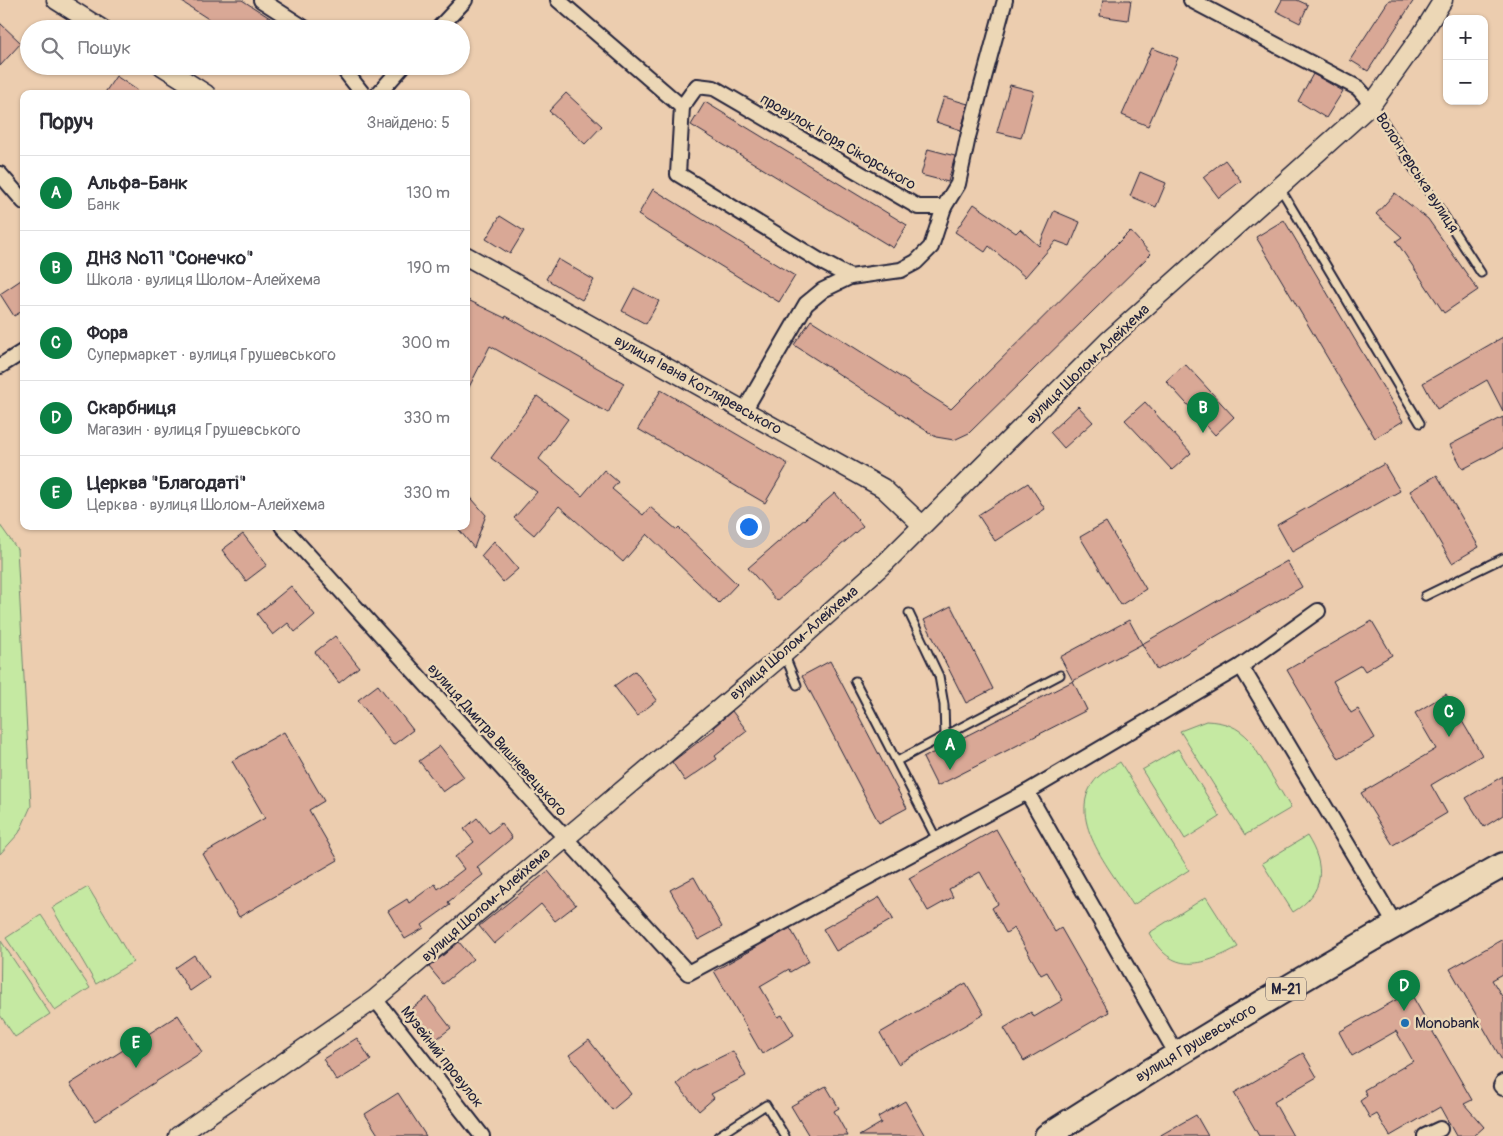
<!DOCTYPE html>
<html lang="uk">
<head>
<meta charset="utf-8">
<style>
	:root { --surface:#fff; --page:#f7f7f7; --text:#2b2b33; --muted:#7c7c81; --line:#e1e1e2; --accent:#0b8043 }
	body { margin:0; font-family:Pangolin,sans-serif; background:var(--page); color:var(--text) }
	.controls { position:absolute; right:15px; top:15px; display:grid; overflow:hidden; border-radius:10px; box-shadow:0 1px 4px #0004 }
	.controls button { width:45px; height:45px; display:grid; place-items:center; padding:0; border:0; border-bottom:1px solid var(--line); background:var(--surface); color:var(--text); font:25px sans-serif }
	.you { position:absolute; left:748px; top:526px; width:18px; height:18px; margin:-12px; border:4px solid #fff; border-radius:50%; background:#1a73e8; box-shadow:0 0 0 8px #1a73e833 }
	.badge { display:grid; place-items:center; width:32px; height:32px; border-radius:50%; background:var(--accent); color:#fff; font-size:16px; font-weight:700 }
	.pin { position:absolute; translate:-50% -41px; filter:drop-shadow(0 1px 2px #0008) }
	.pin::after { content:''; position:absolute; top:26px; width:18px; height:15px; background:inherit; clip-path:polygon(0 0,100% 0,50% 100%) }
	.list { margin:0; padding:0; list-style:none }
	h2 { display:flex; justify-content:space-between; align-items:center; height:65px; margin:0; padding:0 20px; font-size:21px }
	h2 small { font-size:16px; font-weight:400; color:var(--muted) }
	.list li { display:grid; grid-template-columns:32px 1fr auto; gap:15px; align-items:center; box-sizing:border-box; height:75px; padding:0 20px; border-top:1px solid var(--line) }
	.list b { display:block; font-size:19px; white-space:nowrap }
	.list p { margin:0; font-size:16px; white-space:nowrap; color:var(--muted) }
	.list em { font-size:16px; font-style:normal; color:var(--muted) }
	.icon { flex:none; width:28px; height:28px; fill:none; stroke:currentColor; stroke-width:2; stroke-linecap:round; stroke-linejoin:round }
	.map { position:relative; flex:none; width:1503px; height:1136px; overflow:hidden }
	.search { position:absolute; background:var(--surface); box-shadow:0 1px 4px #0004; left:20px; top:20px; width:450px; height:55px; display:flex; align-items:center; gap:12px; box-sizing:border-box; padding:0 18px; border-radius:28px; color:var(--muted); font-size:19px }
	.panel { position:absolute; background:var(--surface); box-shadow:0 1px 4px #0004; left:20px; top:90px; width:450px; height:440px; border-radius:10px }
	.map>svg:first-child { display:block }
	.grass { fill:#c5e9a2; stroke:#74866e }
	.building { fill:#d9a896; stroke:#22223b }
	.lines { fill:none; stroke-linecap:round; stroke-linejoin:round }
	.service-casing { stroke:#22223b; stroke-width:11 }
	.minor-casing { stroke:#22223b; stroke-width:18 }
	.tertiary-casing { stroke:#22223b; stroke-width:21 }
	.trunk-casing { stroke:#22223b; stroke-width:28 }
	.service { stroke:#ecd7b6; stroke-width:7 }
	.minor { stroke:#ecd7b6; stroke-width:14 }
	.tertiary { stroke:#ecd7b6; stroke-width:18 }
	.trunk { stroke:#ecd7b6; stroke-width:24 }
	.poi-dot { fill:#1f6fb2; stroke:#ecd7b6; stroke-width:2 }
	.labels { text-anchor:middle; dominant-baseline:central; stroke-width:5; stroke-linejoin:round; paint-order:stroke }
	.shield { fill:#ecd7b6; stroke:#5f5860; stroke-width:1 }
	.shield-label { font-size:14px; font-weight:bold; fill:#22223b }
	.street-label { font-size:15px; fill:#22223b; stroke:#ecd7b6 }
	.poi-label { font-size:15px; fill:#22223b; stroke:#ecd7b6; text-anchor:start }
</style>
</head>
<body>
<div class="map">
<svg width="1503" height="1136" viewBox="0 0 1503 1136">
	<rect width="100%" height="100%" fill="#eccdaf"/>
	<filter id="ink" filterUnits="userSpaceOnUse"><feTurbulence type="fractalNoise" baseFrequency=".02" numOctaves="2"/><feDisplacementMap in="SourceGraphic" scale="10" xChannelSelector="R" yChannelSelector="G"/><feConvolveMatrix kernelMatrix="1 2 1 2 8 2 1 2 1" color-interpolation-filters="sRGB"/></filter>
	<g filter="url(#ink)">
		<g class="grass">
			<path d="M0,525L17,549L31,806L19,833L0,854Z"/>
			<path d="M1206,721C1225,722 1237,726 1250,740L1291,808L1245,835L1180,731Z"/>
			<path d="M1178,749L1220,817L1185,839L1142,770Z"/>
			<path d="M1120,762L1189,870L1133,905C1112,871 1061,815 1098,777C1104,771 1113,767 1120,762Z"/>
			<path d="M1307,836C1326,866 1325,893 1293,912L1262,863Z"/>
			<path d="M88,887L133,962L96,984L52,908Z"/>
			<path d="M1206,897L1238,947C1201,967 1172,975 1149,933Z"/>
			<path d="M41,915L90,988L55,1011L6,938Z"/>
			<path d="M1,941L50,1014L15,1037L0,1015Z"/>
		</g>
		<g class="building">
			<path d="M179,0H242L287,29H224Z"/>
			<path d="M1103,0H1131L1128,20L1100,16Z"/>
			<path d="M1282,0H1297L1308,5L1300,23L1276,11Z"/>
			<path d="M1389,0H1414L1368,71L1350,60Z"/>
			<path d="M0,23L21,43L0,66Z"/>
			<path d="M1152,48L1178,58L1148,126L1122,115Z"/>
			<path d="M1313,74L1343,91L1326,118L1298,101Z"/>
			<path d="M116,76L143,94H104Z"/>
			<path d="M1010,85L1034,91L1021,138L997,132Z"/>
			<path d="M566,93L602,126L585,144L549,111Z"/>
			<path d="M944,97L968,104L961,130L936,122Z"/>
			<path d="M705,102L907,225L893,248L691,125Z"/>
			<path d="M928,149L955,156L948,182L921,175Z"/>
			<path d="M1225,160L1241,181L1219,198L1203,177Z"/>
			<path d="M1140,172L1166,183L1156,207L1130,196Z"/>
			<path d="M653,189L795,276L779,302L638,215Z"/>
			<path d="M1395,193L1428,219L1478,290L1444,313L1396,241L1402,237L1376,214Z"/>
			<path d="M974,204L1016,233L1020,229L1039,246L1054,211L1080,222L1070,246L1056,241L1025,277L989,246L985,252L955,232Z"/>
			<path d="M500,216L524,231L510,254L486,239Z"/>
			<path d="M1284,220L1403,421L1375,438L1256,237Z"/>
			<path d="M1130,231L1151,254L969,433L954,440L936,437L794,345L811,320L951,409Z"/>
			<path d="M558,259L594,280L582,300L546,279Z"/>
			<path d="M24,278V310L14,316L0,294Z"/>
			<path d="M634,288L659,301L646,324L622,311Z"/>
			<path d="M466,299L505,318L506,316L624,383L608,413L490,346L466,393Z"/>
			<path d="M1503,337V411L1487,380L1437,409L1423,383Z"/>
			<path d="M1185,364L1234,417L1215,435L1166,381Z"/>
			<path d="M661,390L788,464L765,503L638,429Z"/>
			<path d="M537,396L568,419L539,459L582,496L604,470L618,482L612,489L643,515L650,507L677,530L679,528L737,584L719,603L647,534L623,562L559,506L534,535L514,518L537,492L491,458Z"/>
			<path d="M1145,402L1191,453L1172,470L1125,420Z"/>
			<path d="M1078,406L1093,422L1064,448L1050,432Z"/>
			<path d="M1503,417V448L1463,469L1450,445Z"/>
			<path d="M1384,464L1400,491L1292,552L1277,525Z"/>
			<path d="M1437,475L1479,547L1452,563L1410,491Z"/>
			<path d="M1028,483L1045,509L995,541L978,515Z"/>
			<path d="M466,492L486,515L474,548L456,526H466Z"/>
			<path d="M835,493L863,526L777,601L748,568Z"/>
			<path d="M1106,522L1146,589L1121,605L1080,537Z"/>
			<path d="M243,534L267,565L246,581L222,550Z"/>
			<path d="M494,541L518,569L503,582L481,556Z"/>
			<path d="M1287,561L1302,587L1157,670L1142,644Z"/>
			<path d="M291,586L315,615L295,632L288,623L273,635L257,614Z"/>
			<path d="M951,606L993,689L966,703L924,620Z"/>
			<path d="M1129,620L1142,644L1073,681L1060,657Z"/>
			<path d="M1372,621L1392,655L1365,671L1361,665L1333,681L1351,713L1358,709L1375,738L1339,759L1287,670Z"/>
			<path d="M335,636L359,667L339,683L315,652Z"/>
			<path d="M830,661L907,808L879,823L802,676Z"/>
			<path d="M635,671L657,700L637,716L614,686Z"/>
			<path d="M1073,681L1087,710L937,786L923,758Z"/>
			<path d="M378,685L413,730L393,745L358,700Z"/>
			<path d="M1446,694L1482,755L1431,785L1447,813L1393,845L1361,793L1436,749L1415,713Z"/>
			<path d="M732,711L747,731L715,756L717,759L685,781L672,762L715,729L714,727Z"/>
			<path d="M284,732L324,801L309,810L338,860L239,917L203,854L265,818L232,761Z"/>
			<path d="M440,746L464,777L443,792L419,761Z"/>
			<path d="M1503,776V815L1484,827L1466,798Z"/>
			<path d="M477,818L489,833L501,823L512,838L477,867L483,875L448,902L450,905L422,925L424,928L405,939L388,911L407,899L409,903L435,884L438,889L464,869L455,857L474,842L464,829Z"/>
			<path d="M996,829L1055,932L1061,928L1109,1012L1024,1061L1004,1028L1031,1012L1034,1017L1063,1000L1047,972L1041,975L1014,928L1006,933L992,908L998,904L980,872L949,889L953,897L928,911L909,878Z"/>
			<path d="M548,871L576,905L555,921L541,904L494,944L479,926Z"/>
			<path d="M694,877L722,927L698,940L670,890Z"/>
			<path d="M880,897L893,919L836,951L823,929Z"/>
			<path d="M790,928L809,961L790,972L789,969L760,986L778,1017L782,1015L794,1035L762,1054L714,971Z"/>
			<path d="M1503,939V974L1492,980L1503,998V1062L1450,969Z"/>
			<path d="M459,942L473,959L443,984L429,967Z"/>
			<path d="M194,955L209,978L190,991L175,968Z"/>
			<path d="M966,983L984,1014L898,1064L880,1033Z"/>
			<path d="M1410,992L1472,1100L1464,1104L1484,1127L1474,1136H1456L1440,1107L1390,1136L1377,1114L1370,1118L1360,1101L1367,1096L1364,1090L1413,1061L1396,1031L1352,1056L1339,1032Z"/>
			<path d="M427,997L451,1028L430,1044L406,1013Z"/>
			<path d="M178,1015L202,1052L95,1121L70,1084Z"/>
			<path d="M357,1038L371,1060L337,1081L323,1059Z"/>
			<path d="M589,1040L631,1094L612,1110L569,1055Z"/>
			<path d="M733,1051L746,1076L711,1094L714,1098L699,1111L677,1084L692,1071Z"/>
			<path d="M1303,1053L1317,1077L1274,1102L1293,1136H1259L1234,1093Z"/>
			<path d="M826,1086L839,1108L834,1111L848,1136H809L791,1106Z"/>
			<path d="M398,1093L426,1136H379L365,1114Z"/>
			<path d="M905,1101L925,1136H859L881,1123L878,1117Z"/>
			<path d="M1196,1115L1208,1136H1159Z"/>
		</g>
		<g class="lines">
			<defs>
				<g id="service">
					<path d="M1372,104L1481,273"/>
					<path d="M1280,188L1420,423"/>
					<path d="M1425,596L1503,558"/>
					<path d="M909,613L939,676L944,705L945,735"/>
					<path d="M785,656L797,685"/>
					<path d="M855,681L937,840"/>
					<path d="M897,761L1060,675"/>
					<path d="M718,1136L766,1105L785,1136"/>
				</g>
				<g id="minor">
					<path d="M261,0L306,29"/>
					<path d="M558,0L682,107L697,86L714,88L918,207H944L958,184L968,137L1005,0"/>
					<path d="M1191,0L1358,88L1372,104"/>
					<path d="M438,29L465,0"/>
					<path d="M341,66L363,94"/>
					<path d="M378,94L403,66"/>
					<path d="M682,107L678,174L820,261L850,277"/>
					<path d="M0,174L24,202"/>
					<path d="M0,366L24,351"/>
					<path d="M744,411L806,304L823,290L850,277L901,270L916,262L931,247L944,207"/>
					<path d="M282,526L688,973L1027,792L1241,666L1318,611"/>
					<path d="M1241,666L1395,924"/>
					<path d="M1027,792L1176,1053"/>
					<path d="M375,999L482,1136"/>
					<path d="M1503,1082L1501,1086L1503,1088"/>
					<path d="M1425,1136L1440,1129"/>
				</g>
				<g id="tertiary">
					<path d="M56,0L102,29"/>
					<path d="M162,66L206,94"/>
					<path d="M466,256L883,488L922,525"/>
					<path d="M178,1136L375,999L784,654L887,561L1109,340L1372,104L1422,34L1443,0"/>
				</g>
				<path id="trunk" d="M1047,1136C1196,1041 1348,950 1503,865"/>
			</defs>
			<use href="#service" class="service-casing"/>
			<use href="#minor" class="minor-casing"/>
			<use href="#tertiary" class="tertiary-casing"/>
			<use href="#trunk" class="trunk-casing"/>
			<use href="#service" class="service"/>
			<use href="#minor" class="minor"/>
			<use href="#tertiary" class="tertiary"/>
			<use href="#trunk" class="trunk"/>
		</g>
	</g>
	<circle class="poi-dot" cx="1405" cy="1023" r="5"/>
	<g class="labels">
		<rect class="shield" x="1266" y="977.5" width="40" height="23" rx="4"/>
		<g class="shield-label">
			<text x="1286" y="989">М-21</text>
		</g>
		<g class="street-label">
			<text transform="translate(838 142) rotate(30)">провулок Ігоря Сікорського</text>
			<text transform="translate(1417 173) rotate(57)">Волонтерська вулиця</text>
			<text transform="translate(1088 364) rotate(-44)">вулиця Шолом-Алейхема</text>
			<text transform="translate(698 385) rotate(29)">вулиця Івана Котляревського</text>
			<text transform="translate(794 643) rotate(-41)">вулиця Шолом-Алейхема</text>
			<text transform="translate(497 740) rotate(48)">вулиця Дмитра Вишневецького</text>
			<text transform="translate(486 905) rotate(-41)">вулиця Шолом-Алейхема</text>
			<text transform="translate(1196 1043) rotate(-31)">вулиця Грушевського</text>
			<text transform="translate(442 1057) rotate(52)">Музейний провулок</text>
		</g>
		<g class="poi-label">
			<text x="1415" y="1023">Monobank</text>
		</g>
	</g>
</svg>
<div class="controls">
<button>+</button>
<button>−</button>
</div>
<div class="you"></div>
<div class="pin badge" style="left:950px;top:770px">A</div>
<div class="pin badge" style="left:1203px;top:433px">B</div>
<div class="pin badge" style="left:1449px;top:737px">C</div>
<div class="pin badge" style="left:1404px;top:1011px">D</div>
<div class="pin badge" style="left:136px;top:1068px">E</div>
<div class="search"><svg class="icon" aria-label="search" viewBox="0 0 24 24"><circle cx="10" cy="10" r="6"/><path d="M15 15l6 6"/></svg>Пошук</div>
<section class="panel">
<h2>Поруч<small>Знайдено: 5</small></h2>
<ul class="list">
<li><span class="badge">A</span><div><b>Альфа-Банк</b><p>Банк</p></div><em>130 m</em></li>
<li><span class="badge">B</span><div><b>ДНЗ №11 &quot;Сонечко&quot;</b><p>Школа · вулиця Шолом-Алейхема</p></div><em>190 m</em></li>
<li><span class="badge">C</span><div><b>Фора</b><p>Супермаркет · вулиця Грушевського</p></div><em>300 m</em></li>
<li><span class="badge">D</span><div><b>Скарбниця</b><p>Магазин · вулиця Грушевського</p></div><em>330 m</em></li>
<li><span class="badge">E</span><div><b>Церква &quot;Благодаті&quot;</b><p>Церква · вулиця Шолом-Алейхема</p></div><em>330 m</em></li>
</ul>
</section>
</div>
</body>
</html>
